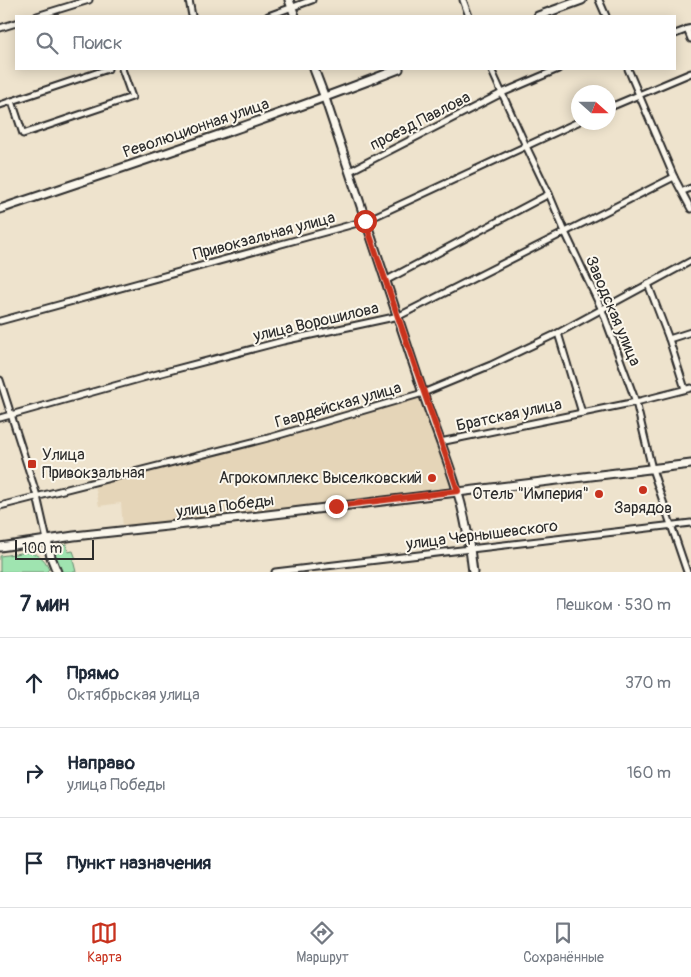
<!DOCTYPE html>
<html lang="ru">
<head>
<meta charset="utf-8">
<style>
	:root { --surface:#fff; --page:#f2f2f3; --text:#1f2937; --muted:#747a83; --line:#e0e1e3; --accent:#c8321e }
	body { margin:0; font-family:Pangolin,sans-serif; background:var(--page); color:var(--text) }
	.compass { position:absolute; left:571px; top:85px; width:45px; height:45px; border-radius:50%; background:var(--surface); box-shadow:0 2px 12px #0003; rotate:111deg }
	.scale { position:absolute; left:15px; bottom:12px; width:79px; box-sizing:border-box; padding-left:5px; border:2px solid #2b2b2b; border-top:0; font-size:14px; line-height:18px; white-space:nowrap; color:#2b2b2b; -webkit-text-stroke:4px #fbf7ec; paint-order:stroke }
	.stop { position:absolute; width:15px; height:15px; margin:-11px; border:4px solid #c8321e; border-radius:50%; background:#fff }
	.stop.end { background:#c8321e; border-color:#fff; box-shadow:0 1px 5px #0008 }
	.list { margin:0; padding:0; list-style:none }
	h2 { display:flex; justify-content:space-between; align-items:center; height:65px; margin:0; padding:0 20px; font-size:21px }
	h2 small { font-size:16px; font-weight:400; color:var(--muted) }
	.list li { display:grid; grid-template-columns:32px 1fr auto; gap:15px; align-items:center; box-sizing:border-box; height:90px; padding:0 20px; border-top:1px solid var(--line) }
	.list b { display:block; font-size:19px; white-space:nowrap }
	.list p { margin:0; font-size:16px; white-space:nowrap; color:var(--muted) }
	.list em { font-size:16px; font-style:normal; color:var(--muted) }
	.icon { flex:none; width:28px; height:28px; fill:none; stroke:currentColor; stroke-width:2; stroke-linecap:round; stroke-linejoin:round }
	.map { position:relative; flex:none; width:691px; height:572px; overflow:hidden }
	.search { position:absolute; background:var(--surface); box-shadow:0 2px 12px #0003; left:15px; right:15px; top:15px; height:55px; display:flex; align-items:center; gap:12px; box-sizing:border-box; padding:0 18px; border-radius:0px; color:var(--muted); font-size:19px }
	.sheet { height:335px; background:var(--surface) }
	nav { display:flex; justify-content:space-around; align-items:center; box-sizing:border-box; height:70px; border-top:1px solid var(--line); background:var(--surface); font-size:14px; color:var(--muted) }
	nav a { display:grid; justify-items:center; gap:2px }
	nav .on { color:var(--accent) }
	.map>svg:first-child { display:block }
	.built { fill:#e5d5b8 }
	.green { fill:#9fe4b0; stroke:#65886e }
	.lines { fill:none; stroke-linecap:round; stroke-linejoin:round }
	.street-casing { stroke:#2b2b2b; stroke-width:9 }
	.secondary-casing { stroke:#2b2b2b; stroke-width:11 }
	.street { stroke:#fbf7ec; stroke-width:5 }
	.secondary { stroke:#fbf7ec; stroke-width:7 }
	.route { stroke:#c8321e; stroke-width:6 }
	.poi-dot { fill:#c8321e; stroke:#fbf7ec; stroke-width:2 }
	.labels { text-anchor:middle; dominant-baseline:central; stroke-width:4; stroke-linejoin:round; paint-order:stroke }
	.street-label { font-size:16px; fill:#2b2b2b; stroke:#fbf7ec }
	.poi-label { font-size:16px; fill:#2b2b2b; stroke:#fbf7ec; text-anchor:end }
</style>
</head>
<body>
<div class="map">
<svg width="691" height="572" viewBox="0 0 691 572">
	<rect width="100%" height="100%" fill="#eee3cd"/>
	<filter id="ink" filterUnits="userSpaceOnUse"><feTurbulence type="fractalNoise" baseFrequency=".02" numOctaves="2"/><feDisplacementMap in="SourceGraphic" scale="10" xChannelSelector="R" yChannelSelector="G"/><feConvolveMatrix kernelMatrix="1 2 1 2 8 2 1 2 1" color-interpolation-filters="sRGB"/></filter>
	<g filter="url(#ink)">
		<path class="built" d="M421,396L451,487L123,528L121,503L99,506L95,485L275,439L359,416Z"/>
		<g class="green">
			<path d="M66,544L68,552L73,551L76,559L73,560L76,572H61L55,554V550L57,547Z"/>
			<path d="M28,552C39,555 44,557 49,569L46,572H0V556Z"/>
		</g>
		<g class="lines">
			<defs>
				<g id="street">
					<path d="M189,0L192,16"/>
					<path d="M463,0L469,16"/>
					<path d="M599,0L606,16"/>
					<path d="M37,16L89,0"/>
					<path d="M268,16L312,0"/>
					<path d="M0,28L16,23"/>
					<path d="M687,29L691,39"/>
					<path d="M675,34L691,28"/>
					<path d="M491,69L526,146L549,194L565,232L602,310L636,402L652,469L687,572"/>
					<path d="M628,69L674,177L691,209"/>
					<path d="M12,101L23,134L132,97L122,69"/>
					<path d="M0,105L108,69"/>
					<path d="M608,108L691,73"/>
					<path d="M350,171L502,93L558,69"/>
					<path d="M683,191L691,188"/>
					<path d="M385,281L549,194"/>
					<path d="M648,284L669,339L685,389"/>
					<path d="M0,321L365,221L578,122"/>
					<path d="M558,333L582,413"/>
					<path d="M669,339L691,332"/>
					<path d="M0,380L37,496L47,540"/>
					<path d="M0,418L146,377L283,341L399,316L674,177"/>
					<path d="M440,442L636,402L691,388"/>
					<path d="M0,506L272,437L423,393L491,365L558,333L691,261"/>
					<path d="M275,572L691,523"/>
				</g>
				<g id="secondary">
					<path d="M289,0L295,16"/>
					<path d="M538,16L582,0"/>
					<path d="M314,69L325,98C358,196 390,295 423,393C434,426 447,457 457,490C465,515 470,546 473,572"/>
					<path d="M0,209C134,164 268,120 399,69"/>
					<path d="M47,540L51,557L57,572"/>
					<path d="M0,547L74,536L242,518L691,464"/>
				</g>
			</defs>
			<use href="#street" class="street-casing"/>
			<use href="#secondary" class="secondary-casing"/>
			<use href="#street" class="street"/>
			<use href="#secondary" class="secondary"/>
		</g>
	</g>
	<g class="lines" filter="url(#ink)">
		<path class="route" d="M336,506L458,491L365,221"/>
	</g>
	<g class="poi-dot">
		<rect x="27" y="459" width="10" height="10" rx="2.5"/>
		<circle cx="432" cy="478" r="5"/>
		<circle cx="643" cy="490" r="5"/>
		<circle cx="599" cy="494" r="5"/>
	</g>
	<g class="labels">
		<g class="street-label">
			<text transform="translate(420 121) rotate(-27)">проезд Павлова</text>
			<text transform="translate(196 128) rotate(-19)">Революционная улица</text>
			<text transform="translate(264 236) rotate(-15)">Привокзальная улица</text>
			<text transform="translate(613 311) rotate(67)">Заводская улица</text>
			<text transform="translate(316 322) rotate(-13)">улица Ворошилова</text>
			<text transform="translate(338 405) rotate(-16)">Гвардейская улица</text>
			<text transform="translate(509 415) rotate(-12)">Братская улица</text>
			<text transform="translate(225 506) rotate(-7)">улица Победы</text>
			<text transform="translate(482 535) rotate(-7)">улица Чернышевского</text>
		</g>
		<g class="poi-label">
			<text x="42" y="455" text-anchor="start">Улица<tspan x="42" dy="18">Привокзальная</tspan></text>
			<text x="422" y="478">Агрокомплекс Выселковский</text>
			<text x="589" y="494">Отель "Империя"</text>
			<text x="643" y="508" text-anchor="middle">Зарядов</text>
		</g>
	</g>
</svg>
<svg class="compass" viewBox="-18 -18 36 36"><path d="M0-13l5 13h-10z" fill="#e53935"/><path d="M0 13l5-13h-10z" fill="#747a83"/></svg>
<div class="scale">100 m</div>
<div class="stop" style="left:365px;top:221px"></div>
<div class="stop end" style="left:336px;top:506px"></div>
<div class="search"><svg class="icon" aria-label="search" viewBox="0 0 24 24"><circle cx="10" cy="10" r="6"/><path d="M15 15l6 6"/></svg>Поиск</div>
</div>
<section class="sheet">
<h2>7 мин<small>Пешком · 530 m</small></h2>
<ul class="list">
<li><svg class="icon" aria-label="ahead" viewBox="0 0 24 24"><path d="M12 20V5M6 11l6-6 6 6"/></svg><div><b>Прямо</b><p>Октябрьская улица</p></div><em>370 m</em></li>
<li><svg class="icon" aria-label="right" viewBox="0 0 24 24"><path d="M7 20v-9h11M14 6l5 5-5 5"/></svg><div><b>Направо</b><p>улица Победы</p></div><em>160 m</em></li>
<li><svg class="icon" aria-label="arrive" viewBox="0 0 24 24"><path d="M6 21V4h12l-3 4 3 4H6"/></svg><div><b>Пункт назначения</b></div></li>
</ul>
</section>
<nav>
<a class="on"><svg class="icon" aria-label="map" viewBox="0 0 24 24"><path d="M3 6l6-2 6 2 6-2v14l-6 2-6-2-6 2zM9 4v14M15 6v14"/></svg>Карта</a>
<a><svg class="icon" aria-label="directions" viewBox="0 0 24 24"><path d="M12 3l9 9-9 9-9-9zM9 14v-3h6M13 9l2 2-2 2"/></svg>Маршрут</a>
<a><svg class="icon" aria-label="saved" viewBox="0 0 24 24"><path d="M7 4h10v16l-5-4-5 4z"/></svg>Сохранённые</a>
</nav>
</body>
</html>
